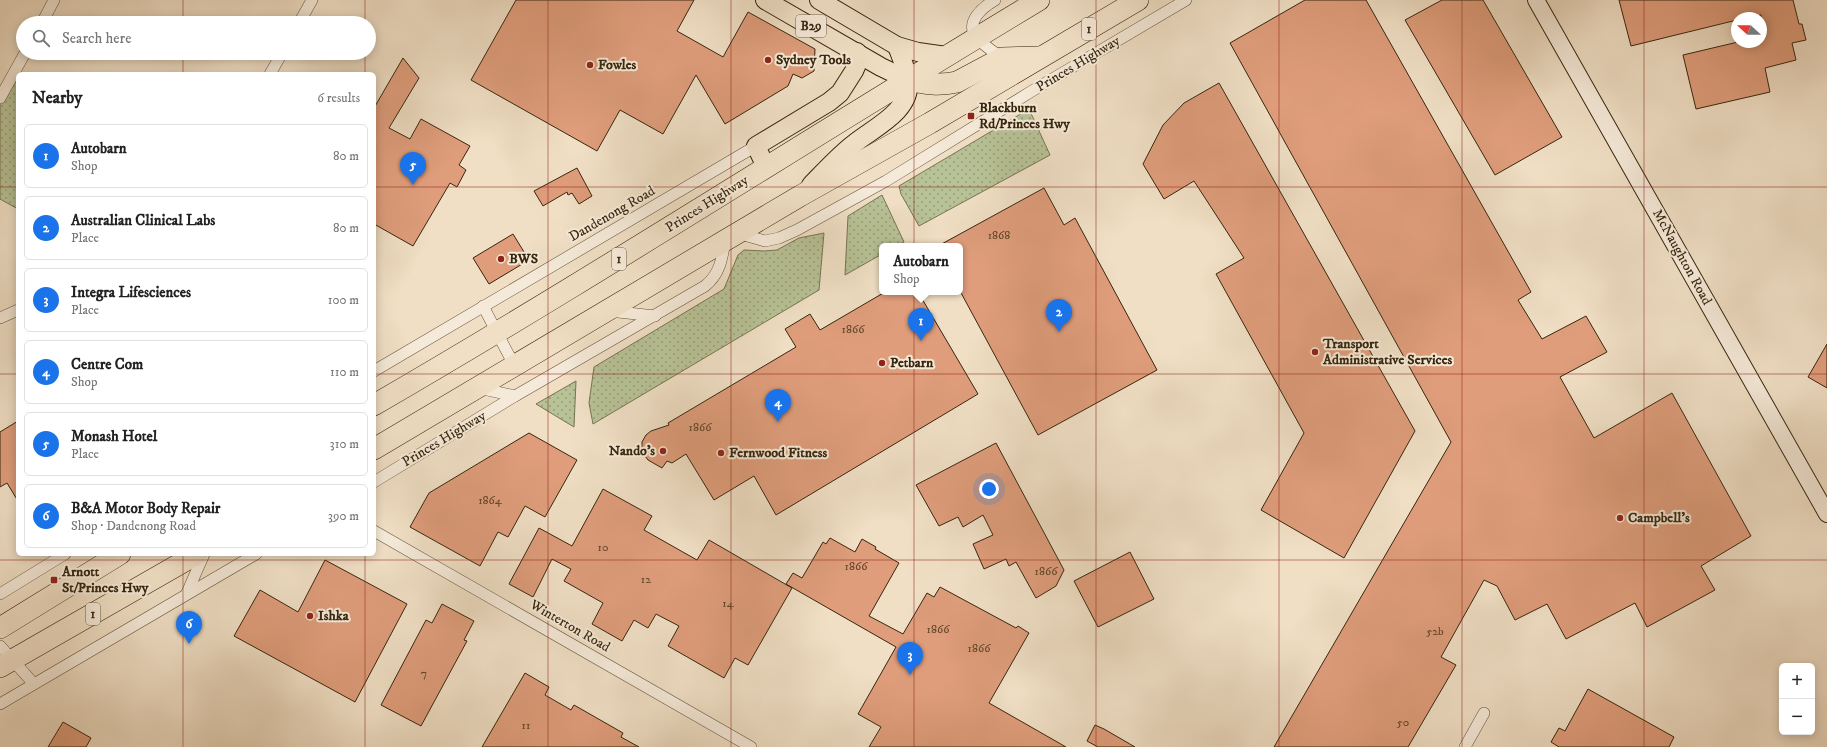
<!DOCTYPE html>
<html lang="en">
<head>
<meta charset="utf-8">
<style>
	:root { --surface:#fff; --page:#f6f6f6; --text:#222; --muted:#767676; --line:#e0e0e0; --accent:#1a73e8 }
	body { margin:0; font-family:"IM FELL DW Pica",serif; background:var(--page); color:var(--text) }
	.controls { position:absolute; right:12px; bottom:12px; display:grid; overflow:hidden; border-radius:6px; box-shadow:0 2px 10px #0003 }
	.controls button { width:36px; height:36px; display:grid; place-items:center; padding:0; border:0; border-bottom:1px solid var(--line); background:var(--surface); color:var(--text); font:20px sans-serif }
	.compass { position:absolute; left:1731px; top:12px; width:36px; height:36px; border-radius:50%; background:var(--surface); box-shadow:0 2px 10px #0003; rotate:291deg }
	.you { position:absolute; left:989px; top:489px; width:14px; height:14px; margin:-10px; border:3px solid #fff; border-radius:50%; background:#1a73e8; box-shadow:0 0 0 6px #1a73e833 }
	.badge { display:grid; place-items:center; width:26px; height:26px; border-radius:50%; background:var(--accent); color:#fff; font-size:13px; font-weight:700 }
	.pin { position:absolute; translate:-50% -33px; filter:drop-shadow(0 1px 2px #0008) }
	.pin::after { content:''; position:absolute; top:21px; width:14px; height:12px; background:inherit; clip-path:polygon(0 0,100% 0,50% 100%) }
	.popup { position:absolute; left:879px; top:243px; width:84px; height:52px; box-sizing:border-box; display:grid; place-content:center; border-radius:6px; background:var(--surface); filter:drop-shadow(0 1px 3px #0005); font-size:13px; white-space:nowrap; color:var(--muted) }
	.popup b { font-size:15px; color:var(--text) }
	.popup::after { content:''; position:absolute; left:50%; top:100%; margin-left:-8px; border:8px solid transparent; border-top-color:var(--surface) }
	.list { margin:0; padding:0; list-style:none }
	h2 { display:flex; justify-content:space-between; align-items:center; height:52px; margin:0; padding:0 16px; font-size:17px }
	h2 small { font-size:13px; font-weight:400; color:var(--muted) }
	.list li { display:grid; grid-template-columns:26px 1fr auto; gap:12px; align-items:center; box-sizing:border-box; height:64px; margin:0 8px 8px; padding:0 8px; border:1px solid var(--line); border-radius:6px }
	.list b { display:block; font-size:15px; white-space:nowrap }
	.list p { margin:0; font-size:13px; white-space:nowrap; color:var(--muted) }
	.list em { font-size:13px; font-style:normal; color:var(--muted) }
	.icon { flex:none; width:22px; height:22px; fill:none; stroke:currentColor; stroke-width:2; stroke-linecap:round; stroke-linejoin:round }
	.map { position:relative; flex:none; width:1827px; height:747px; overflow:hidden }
	.search { position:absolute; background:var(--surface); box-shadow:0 2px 10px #0003; left:16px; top:16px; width:360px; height:44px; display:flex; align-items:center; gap:10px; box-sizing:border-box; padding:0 14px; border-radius:22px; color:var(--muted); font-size:15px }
	.panel { position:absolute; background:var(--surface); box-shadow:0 2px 10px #0003; left:16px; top:72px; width:360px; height:484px; border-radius:6px }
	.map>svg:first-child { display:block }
	.park { fill:url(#park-dots); stroke:#777452 }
	.building { fill:#df9d7b; stroke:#37260e }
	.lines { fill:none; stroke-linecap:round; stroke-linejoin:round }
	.street-casing { stroke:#65543c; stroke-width:12 }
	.secondary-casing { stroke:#37260e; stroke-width:18 }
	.primary-casing { stroke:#37260e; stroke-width:20 }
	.highway-casing { stroke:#37260e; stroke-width:22 }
	.street { stroke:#f5ead9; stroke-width:11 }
	.secondary { stroke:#f5ead9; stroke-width:16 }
	.primary { stroke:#f0dfc5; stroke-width:18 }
	.highway { stroke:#f0dfc5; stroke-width:21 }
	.grid { fill:none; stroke:#8f2418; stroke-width:1; stroke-opacity:0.55 }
	.poi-dot { fill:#8f2418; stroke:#f5ead9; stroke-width:1.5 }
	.labels { text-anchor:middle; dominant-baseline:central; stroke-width:4; stroke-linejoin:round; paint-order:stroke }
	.number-label { font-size:12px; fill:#614429 }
	.shield { fill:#f5ead9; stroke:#70614b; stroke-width:1 }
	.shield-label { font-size:13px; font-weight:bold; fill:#37260e }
	.poi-label { font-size:14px; font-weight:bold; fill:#37260e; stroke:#f5ead9; text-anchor:start }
	.street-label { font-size:14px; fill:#37260e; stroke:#f5ead9 }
</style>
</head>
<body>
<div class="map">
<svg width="1827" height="747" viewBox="0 0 1827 747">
	<defs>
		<pattern id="park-dots" width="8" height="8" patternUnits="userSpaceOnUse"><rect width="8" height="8" fill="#b7c296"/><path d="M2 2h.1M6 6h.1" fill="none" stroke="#969d79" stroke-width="1.8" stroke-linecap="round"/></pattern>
	</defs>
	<rect width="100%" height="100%" fill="#f0dfc5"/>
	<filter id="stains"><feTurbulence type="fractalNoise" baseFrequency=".005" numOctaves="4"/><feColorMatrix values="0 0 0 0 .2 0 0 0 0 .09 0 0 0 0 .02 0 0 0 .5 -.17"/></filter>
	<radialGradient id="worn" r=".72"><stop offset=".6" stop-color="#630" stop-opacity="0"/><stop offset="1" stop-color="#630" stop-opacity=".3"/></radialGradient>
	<g class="park">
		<path d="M11,78L18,82V209L0,199V98Z"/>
		<path d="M1029,109L1050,155L919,226L901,194L899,186Z"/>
		<path d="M882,195L904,242L896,246H882V254L845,275L848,216Z"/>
		<path d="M824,233L819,290L593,424L589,403L594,367L724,289L738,255L744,250L764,251L777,250L799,238Z"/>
		<path d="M576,381L574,427L536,404Z"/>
	</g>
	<g class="building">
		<path d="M516,0H694L677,31L723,57L748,12L815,49L814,71L802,78L793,74L788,86L725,124L696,75L663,134L620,110L597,151L471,80Z"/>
		<path d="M1305,0H1366L1531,292L1518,300L1542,339L1586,316L1607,352L1560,377L1594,438L1672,393L1751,536L1701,566L1715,590L1647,627L1635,603L1566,639L1547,604L1515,620L1497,586L1484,580L1441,657L1456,665L1408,747H1274L1451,442L1230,43Z"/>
		<path d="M1442,0H1483L1562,137L1495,175L1405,20Z"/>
		<path d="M1619,0H1793L1799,24H1802L1806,40L1792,43L1796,60L1765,68L1770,92L1696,109L1683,55L1738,42H1761V15L1747,18H1737V20L1631,46Z"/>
		<path d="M403,58L419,78L389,128L410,139L421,119L470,146L459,165L466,170L457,187L450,183L413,246L374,224V108Z"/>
		<path d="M1219,83L1415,431L1344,558L1261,510L1304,433L1216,274L1244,258L1194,181L1164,199L1143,164L1163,125L1184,103Z"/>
		<path d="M577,168L592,196L579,204L572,193L568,195L567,192L543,206L534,191Z"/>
		<path d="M1044,188L1064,225L1075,218L1157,370L1038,435L960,291V246H938Z"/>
		<path d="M513,234L529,260L489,284L473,258Z"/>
		<path d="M885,292H918L978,394L776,515L754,476L714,500L686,454L672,463L667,461L662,468L648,460L645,456L642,451V442L646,435L651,431L669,425L668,423L796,347L785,329L810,314L820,330Z"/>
		<path d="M1827,344V388L1808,377Z"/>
		<path d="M18,421V501L7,483L0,487V432Z"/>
		<path d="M529,433L577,460L545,517L525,506L508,537L498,532L480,566L410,527L429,493Z"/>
		<path d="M996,443L1064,570L1056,586L1036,598L1016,562L1009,566L1006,559L984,569L973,544L993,535L983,515L963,527L958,517L939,526L916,485Z"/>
		<path d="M603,489L652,516L644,530L697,560L709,540L792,588L748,665L735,658L724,678L668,646L679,626L656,614L648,628L634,620L622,641L592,624L603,603L564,581L571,569L552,559L533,597L509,584L539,528L572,546Z"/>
		<path d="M830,538L855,552L862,539L876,547L875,549L899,563L869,616L903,634L927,593L934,597L940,587L1016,628L1018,626L1029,633L989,703L1066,747H869L881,727L858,714L896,647L786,584L793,573L802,578L823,542L826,544Z"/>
		<path d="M1130,552L1154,599L1098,627L1074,581Z"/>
		<path d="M325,560L407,604L355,702L234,636L260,590L298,612Z"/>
		<path d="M442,604L474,621L464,640L467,641L421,726L381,705L426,620L432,623Z"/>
		<path d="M525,673L549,687L545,695L571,710L574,705L623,733L621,737L639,747H482Z"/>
		<path d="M1588,689L1674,737L1669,747H1559L1551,742L1559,728L1565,731Z"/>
		<path d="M63,722L91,738L86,747H48Z"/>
		<path d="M1095,725L1104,729L1135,747H1098L1087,741Z"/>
	</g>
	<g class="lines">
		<defs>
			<g id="street">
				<path d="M995,0C983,7 964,22 977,38C983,45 994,52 1002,58"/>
				<path d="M42,23L54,0"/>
				<path d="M299,23L312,0"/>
				<path d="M270,74L282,53"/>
				<path d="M0,98L25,53"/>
				<path d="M737,233L765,241L779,238L797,230L886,181L1032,91L1186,0"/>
				<path d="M483,306L514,365"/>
				<path d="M609,311L655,316"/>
				<path d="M0,318L18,310"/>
				<path d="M374,371L756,146"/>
				<path d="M478,388L515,396"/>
				<path d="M374,482L515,396L705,286C720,274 722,259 725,241"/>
				<path d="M374,531L751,747"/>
				<path d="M187,593L204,554"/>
				<path d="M0,594L65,554"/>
				<path d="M0,646L34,684"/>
				<path d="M0,704L256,554"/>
				<path d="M1465,747L1484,713"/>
			</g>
			<path id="secondary" d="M1536,0L1827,514"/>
			<g id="primary">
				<path d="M765,0L881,67L908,80"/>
				<path d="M819,0L897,46L918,52L946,56"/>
				<path d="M766,167L756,146L829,102L840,93L854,71L857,64V52"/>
				<path d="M811,185C825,171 839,155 855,143C873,128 912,111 908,81C907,70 901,57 897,46"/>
			</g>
			<g id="highway">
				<path d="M908,80C925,84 940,86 957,82L1002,58L1039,57"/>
				<path d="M374,405C598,275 816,134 1039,0"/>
				<path d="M374,449L800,196L930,123L1138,0"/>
				<path d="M0,628L120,554"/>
				<path d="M0,667L197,554"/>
			</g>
		</defs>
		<use href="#street" class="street-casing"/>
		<use href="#secondary" class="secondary-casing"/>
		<use href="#primary" class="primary-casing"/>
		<use href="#highway" class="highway-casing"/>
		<use href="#street" class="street"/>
		<use href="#secondary" class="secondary"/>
		<use href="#primary" class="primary"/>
		<use href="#highway" class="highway"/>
	</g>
	<path class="grid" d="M183,0V23M365,0V23M548,0V747M731,0V747M914,0V747M1096,0V747M1279,0V747M1462,0V747M1644,0V747M183,53V74M365,53V74M0,187H18M374,187H1827M0,374H18M374,374H1827M183,554V747M365,554V747M0,560H1827"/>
	<g class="poi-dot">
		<circle cx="768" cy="60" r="4"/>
		<circle cx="590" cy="65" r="4"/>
		<rect x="967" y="112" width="8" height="8" rx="2"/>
		<circle cx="501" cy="259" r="4"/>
		<circle cx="1315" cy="352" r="4"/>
		<circle cx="882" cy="363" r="4"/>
		<circle cx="663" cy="451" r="4"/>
		<circle cx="721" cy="453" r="4"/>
		<circle cx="1620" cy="518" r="4"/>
		<rect x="50" y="576" width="8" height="8" rx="2"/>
		<circle cx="310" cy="616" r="4"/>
	</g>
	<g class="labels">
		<g class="number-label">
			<text x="999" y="235">1868</text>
			<text x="853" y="329">1866</text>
			<text x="700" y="427">1866</text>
			<text x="490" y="500">1864</text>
			<text x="603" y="547">10</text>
			<text x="856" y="566">1866</text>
			<text x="1046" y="571">1866</text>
			<text x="646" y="579">12</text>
			<text x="728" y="603">14</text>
			<text x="938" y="629">1866</text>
			<text x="1435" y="631">52b</text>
			<text x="979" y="648">1866</text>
			<text x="424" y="673">7</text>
			<text x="1403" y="722">50</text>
			<text x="526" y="725">11</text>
		</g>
		<g class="shield">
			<rect x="796" y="15" width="30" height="22" rx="3"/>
			<rect x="1082" y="18" width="14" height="22" rx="3"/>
			<rect x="612" y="248" width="14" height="22" rx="3"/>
			<rect x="86" y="603" width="14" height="22" rx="3"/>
		</g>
		<g class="shield-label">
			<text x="811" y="26">B29</text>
			<text x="1089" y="29">1</text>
			<text x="619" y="259">1</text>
			<text x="93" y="614">1</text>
		</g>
		<g class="poi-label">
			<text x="776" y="60">Sydney Tools</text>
			<text x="598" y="65">Fowles</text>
			<text x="979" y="108">Blackburn<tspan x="979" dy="16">Rd/Princes Hwy</tspan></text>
			<text x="509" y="259">BWS</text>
			<text x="1323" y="344">Transport<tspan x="1323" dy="16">Administrative Services</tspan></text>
			<text x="890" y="363">Petbarn</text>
			<text x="655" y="451" text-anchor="end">Nando's</text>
			<text x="729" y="453">Fernwood Fitness</text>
			<text x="1628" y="518">Campbell's</text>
			<text x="62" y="572">Arnott<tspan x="62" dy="16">St/Princes Hwy</tspan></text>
			<text x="318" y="616">Ishka</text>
		</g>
		<g class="street-label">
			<text transform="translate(1078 64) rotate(-31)">Princes Highway</text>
			<text transform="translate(707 204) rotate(-32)">Princes Highway</text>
			<text transform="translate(612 214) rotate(-30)">Dandenong Road</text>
			<text transform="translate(1682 257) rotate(61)">McNaughton Road</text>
			<text transform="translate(444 439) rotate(-31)">Princes Highway</text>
			<text transform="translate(570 626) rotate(30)">Winterton Road</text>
		</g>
	</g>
	<rect width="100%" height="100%" filter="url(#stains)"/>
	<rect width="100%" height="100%" fill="url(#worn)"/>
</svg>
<div class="controls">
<button>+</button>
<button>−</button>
</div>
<svg class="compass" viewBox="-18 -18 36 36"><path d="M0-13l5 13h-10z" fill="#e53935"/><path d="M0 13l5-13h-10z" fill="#767676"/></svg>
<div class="you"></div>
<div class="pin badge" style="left:921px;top:341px">1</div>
<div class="popup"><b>Autobarn</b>Shop</div>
<div class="pin badge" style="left:1059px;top:332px">2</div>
<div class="pin badge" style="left:910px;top:675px">3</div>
<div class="pin badge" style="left:778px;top:422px">4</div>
<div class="pin badge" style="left:413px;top:185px">5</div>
<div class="pin badge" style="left:189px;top:644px">6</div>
<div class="search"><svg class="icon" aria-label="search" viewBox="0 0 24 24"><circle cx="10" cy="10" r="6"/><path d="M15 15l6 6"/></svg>Search here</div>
<section class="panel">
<h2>Nearby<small>6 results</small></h2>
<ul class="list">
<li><span class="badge">1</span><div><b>Autobarn</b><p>Shop</p></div><em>80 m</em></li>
<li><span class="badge">2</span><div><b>Australian Clinical Labs</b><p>Place</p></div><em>80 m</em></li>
<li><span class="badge">3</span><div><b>Integra Lifesciences</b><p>Place</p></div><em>100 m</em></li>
<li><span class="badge">4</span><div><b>Centre Com</b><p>Shop</p></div><em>110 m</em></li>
<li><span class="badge">5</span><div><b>Monash Hotel</b><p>Place</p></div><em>310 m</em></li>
<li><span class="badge">6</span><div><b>B&amp;A Motor Body Repair</b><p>Shop · Dandenong Road</p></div><em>390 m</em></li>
</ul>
</section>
</div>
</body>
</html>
